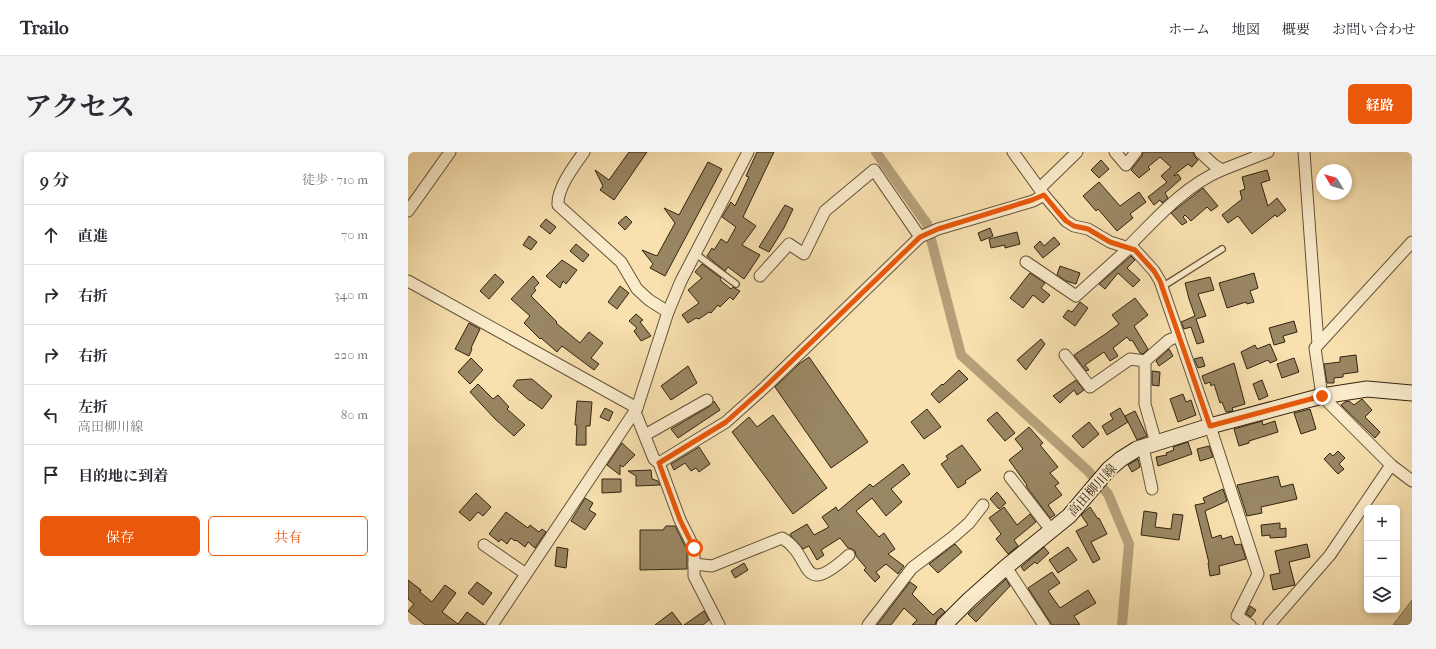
<!DOCTYPE html>
<html lang="ja">
<head>
<meta charset="utf-8">
<style>
	:root { --surface:#fff; --page:#f2f2f3; --text:#2b2b33; --muted:#7c7c81; --line:#e1e1e2; --accent:#ea580c }
	body { margin:0; font-family:"IM FELL French Canon","Noto Serif JP",serif; background:var(--page); color:var(--text) }
	.controls { position:absolute; right:12px; bottom:12px; display:grid; overflow:hidden; border-radius:6px; box-shadow:0 2px 6px #0003 }
	.controls button { width:36px; height:36px; display:grid; place-items:center; padding:0; border:0; border-bottom:1px solid var(--line); background:var(--surface); color:var(--text); font:20px sans-serif }
	.compass { position:absolute; left:908px; top:12px; width:36px; height:36px; border-radius:50%; background:var(--surface); box-shadow:0 2px 6px #0003; rotate:308deg }
	.stop { position:absolute; width:12px; height:12px; margin:-9px; border:3px solid #ea580c; border-radius:50%; background:#fff }
	.stop.end { background:#ea580c; border-color:#fff; box-shadow:0 1px 4px #0008 }
	.list { margin:0; padding:0; list-style:none }
	h2 { display:flex; justify-content:space-between; align-items:center; height:52px; margin:0; padding:0 16px; font-size:17px }
	h2 small { font-size:13px; font-weight:400; color:var(--muted) }
	.list li { display:grid; grid-template-columns:26px 1fr auto; gap:12px; align-items:center; box-sizing:border-box; height:60px; padding:0 16px; border-top:1px solid var(--line) }
	.list b { display:block; font-size:15px; white-space:nowrap }
	.list p { margin:0; font-size:13px; white-space:nowrap; color:var(--muted) }
	.list em { font-size:13px; font-style:normal; color:var(--muted) }
	.actions { display:flex; gap:8px; padding:12px 16px }
	.actions a { flex:1; padding:9px 0; border:1px solid var(--accent); border-radius:6px; text-align:center; font-size:14px; color:var(--accent) }
	.actions .main { background:var(--accent); color:#fff }
	.icon { flex:none; width:22px; height:22px; fill:none; stroke:currentColor; stroke-width:2; stroke-linecap:round; stroke-linejoin:round }
	.map { position:relative; flex:none; width:1004px; height:473px; overflow:hidden; border-radius:6px }
	header { display:flex; align-items:center; gap:24px; box-sizing:border-box; height:56px; padding:0 20px; background:var(--surface); border-bottom:1px solid var(--line) }
	header strong { font-size:19px }
	nav { display:flex; gap:22px; margin-inline-start:auto; font-size:14px }
	.intro { display:flex; align-items:center; justify-content:space-between; box-sizing:border-box; height:96px; padding:0 24px }
	h1 { margin:0; font-size:28px }
	.button { padding:10px 18px; border-radius:6px; background:var(--accent); color:#fff; font-size:14px; font-weight:700 }
	main { display:flex; gap:24px; padding:0 24px }
	aside { flex:1; background:var(--surface); border-radius:6px; box-shadow:0 2px 6px #0003 }
	.map>svg:first-child { display:block }
	.water { fill:#b5a079; stroke:#816e4f }
	.lines { fill:none; stroke-linecap:round; stroke-linejoin:round }
	.canal { stroke:#b5a079; stroke-width:10 }
	.building { fill:#998663; stroke:#332410 }
	.lane-casing { stroke:#645338; stroke-width:8 }
	.street-casing { stroke:#645338; stroke-width:13 }
	.secondary-casing { stroke:#332410; stroke-width:17 }
	.lane { stroke:#faebcb; stroke-width:5.5 }
	.street { stroke:#faebcb; stroke-width:11 }
	.secondary { stroke:#faebcb; stroke-width:15 }
	.route { stroke:#ea580c; stroke-width:5 }
	.labels { text-anchor:middle; dominant-baseline:central; stroke-width:3.5; stroke-linejoin:round; paint-order:stroke }
	.street-label { font-size:13px; fill:#332410; stroke:#faebcb }
</style>
</head>
<body>
<header>
<strong>Trailo</strong>
<nav><a>ホーム</a><a>地図</a><a>概要</a><a>お問い合わせ</a></nav>
</header>
<div class="intro"><h1>アクセス</h1><a class="button">経路</a></div>
<main>
<aside>
<h2>9 分<small>徒歩 · 710 m</small></h2>
<ul class="list">
<li><svg class="icon" aria-label="ahead" viewBox="0 0 24 24"><path d="M12 20V5M6 11l6-6 6 6"/></svg><div><b>直進</b></div><em>70 m</em></li>
<li><svg class="icon" aria-label="right" viewBox="0 0 24 24"><path d="M7 20v-9h11M14 6l5 5-5 5"/></svg><div><b>右折</b></div><em>340 m</em></li>
<li><svg class="icon" aria-label="right" viewBox="0 0 24 24"><path d="M7 20v-9h11M14 6l5 5-5 5"/></svg><div><b>右折</b></div><em>220 m</em></li>
<li><svg class="icon" aria-label="left" viewBox="0 0 24 24"><path d="M17 20v-9H6M10 6l-5 5 5 5"/></svg><div><b>左折</b><p>高田柳川線</p></div><em>80 m</em></li>
<li><svg class="icon" aria-label="arrive" viewBox="0 0 24 24"><path d="M6 21V4h12l-3 4 3 4H6"/></svg><div><b>目的地に到着</b></div></li>
</ul>
<div class="actions"><a class="main">保存</a><a>共有</a></div>
</aside>
<div class="map">
<svg width="1004" height="473" viewBox="0 0 1004 473">
	<rect width="100%" height="100%" fill="#f8e0af"/>
	<filter id="stains"><feTurbulence type="fractalNoise" baseFrequency=".005" numOctaves="4"/><feColorMatrix values="0 0 0 0 .2 0 0 0 0 .09 0 0 0 0 .02 0 0 0 .5 -.17"/></filter>
	<radialGradient id="worn" r=".72"><stop offset=".6" stop-color="#630" stop-opacity="0"/><stop offset="1" stop-color="#630" stop-opacity=".3"/></radialGradient>
	<path class="water" d="M1004,448V473H985Z"/>
	<g class="lines">
		<path class="canal" d="M468,0L519,72L553,203L680,319L700,342L721,392L714,473"/>
	</g>
	<g class="building">
		<path d="M221,0H239L206,48L192,38L195,34L187,18L201,28Z"/>
		<path d="M349,0H366L335,65L348,74L334,93L352,103L336,127L320,115L317,119L299,104L304,96L306,98L313,87L319,91L328,75L314,65L323,50L327,54L341,25L338,24Z"/>
		<path d="M735,0H785L787,5L790,8L784,15L780,12L766,23L767,24L770,22L773,27L757,41L760,46L754,51L752,48L746,53L740,45L759,30L753,24L763,15L752,5L740,15L742,17L731,26L723,18L734,4Z"/>
		<path d="M693,8L701,17L691,26L683,18Z"/>
		<path d="M300,10L314,17L257,124L242,116L245,112L234,98L249,104L267,71L256,56L271,63Z"/>
		<path d="M859,18L862,28L853,31L860,54L869,46L878,58L869,65L867,63L844,82L830,64L820,71L814,63L834,47L832,39L837,37L834,25Z"/>
		<path d="M691,30L712,54L731,40L738,50L722,62L725,66L709,79L690,57L688,59L675,44Z"/>
		<path d="M795,36L810,54L803,59L799,55L783,69L777,63L775,65L779,70L774,73L763,61Z"/>
		<path d="M377,53L385,57L376,76L361,100L351,95Z"/>
		<path d="M218,64L224,70L217,78L210,71Z"/>
		<path d="M138,67L148,75L142,82L132,74Z"/>
		<path d="M582,76L585,84L573,89L570,81Z"/>
		<path d="M609,80L612,92L597,96V93L583,96L581,87Z"/>
		<path d="M121,84L129,90L123,98L115,93Z"/>
		<path d="M646,85L652,92L635,106L626,95L632,89L636,94Z"/>
		<path d="M168,92L181,103L175,110L162,99Z"/>
		<path d="M723,104L727,108L719,116L732,128L725,135L710,121L697,137L691,132Z"/>
		<path d="M154,108L169,118L158,132L155,129L152,136L138,124Z"/>
		<path d="M294,112L313,126L312,128L323,137L325,135L332,139L325,148L322,145L312,155L310,153L303,161L301,160L291,167L288,166L280,171L274,163L291,151L280,138L294,126L287,120Z"/>
		<path d="M652,114L672,121L668,132L658,129L649,123Z"/>
		<path d="M622,121L637,131L633,136L642,143L635,151L625,143L615,156L602,146Z"/>
		<path d="M846,121L850,136L842,139L846,150L839,152L838,150L819,156L811,131Z"/>
		<path d="M87,122L96,130L81,147L72,139Z"/>
		<path d="M125,124L131,131L126,136L128,138L123,144L149,170L148,171L172,191L181,180L195,191L183,206L191,212L186,218L154,194L149,200L133,186L132,187L116,171L122,164L103,147Z"/>
		<path d="M802,125L806,138L790,142L798,164L788,167L796,190L789,192L783,175L776,177L773,170L787,164L781,147L777,131Z"/>
		<path d="M212,134L221,141L209,157L200,150Z"/>
		<path d="M727,146L740,163L726,174L740,197L735,202L732,201L724,188L722,189L719,185L705,196L710,204L702,209L696,200L677,213L681,218L678,219L666,203L696,183L711,172L704,163Z"/>
		<path d="M672,150L680,156L667,174L655,165L660,158L664,160Z"/>
		<path d="M228,162L235,168L232,170L243,184L233,189L226,179L229,176L221,169Z"/>
		<path d="M886,169L889,180L875,184L877,190L866,193L861,176Z"/>
		<path d="M61,171L72,177L63,196L64,197L61,204L47,197Z"/>
		<path d="M633,187L637,192L618,218L609,208Z"/>
		<path d="M862,192L869,208L862,211L860,208L839,217L833,200L847,193L849,197Z"/>
		<path d="M761,197L765,204L751,214L748,209Z"/>
		<path d="M948,203L950,220L935,222V225L926,226V231H919L916,212L932,210V205Z"/>
		<path d="M401,205L460,290L423,316L367,235L391,212Z"/>
		<path d="M794,205L797,214L790,216L786,207Z"/>
		<path d="M63,206L75,218L62,232L50,220Z"/>
		<path d="M886,206L891,220L874,226L869,212Z"/>
		<path d="M826,211L837,252L824,256L825,259L818,260L814,250L812,251L806,232L803,234L802,230L797,232L794,224Z"/>
		<path d="M280,214L289,231L263,248L253,234Z"/>
		<path d="M551,218L560,227L531,251L523,242L534,232L535,233Z"/>
		<path d="M744,219L752,220L751,234L744,233Z"/>
		<path d="M124,227L144,244L134,257L122,248V249L105,234L109,228Z"/>
		<path d="M668,228L676,238L669,243L666,238L652,251L645,244Z"/>
		<path d="M854,228L860,244L851,248L845,232Z"/>
		<path d="M70,232L85,247L90,243L101,255L99,257L117,273L106,284L87,267L62,240Z"/>
		<path d="M775,242L778,250L783,248L788,263L770,270L762,247Z"/>
		<path d="M954,247L964,258L957,265L972,280L967,286L933,253L937,250L941,249L946,253Z"/>
		<path d="M169,249L184,250L182,274H178V293H168L169,273H167Z"/>
		<path d="M306,249L312,258L270,286L263,277L302,254Z"/>
		<path d="M197,256L205,260L201,269L192,265Z"/>
		<path d="M712,256L720,270L699,283L694,274L705,267L702,262Z"/>
		<path d="M519,257L533,275L516,287L503,270Z"/>
		<path d="M902,257L908,277L893,282L886,261Z"/>
		<path d="M727,259L739,284L729,288L717,264Z"/>
		<path d="M589,260L607,281L597,289L579,268Z"/>
		<path d="M365,263L419,336L385,362L324,280L341,265L349,275Z"/>
		<path d="M854,269L855,273L867,269L870,280L841,289V291L831,294L826,277Z"/>
		<path d="M681,270L691,282L675,296L664,284Z"/>
		<path d="M621,275L635,291L632,293L650,315L642,321L651,331L647,334L654,343L640,353L647,363L642,366L618,334L619,333L601,308L615,297L607,287Z"/>
		<path d="M780,290L784,302L750,314L748,305L759,303L758,301L766,298L765,295Z"/>
		<path d="M214,291L227,303L215,315L212,313V323L199,313Z"/>
		<path d="M554,293L573,318L557,329L558,331L550,336L533,312L540,307L538,304Z"/>
		<path d="M801,294L805,305L792,309L789,297Z"/>
		<path d="M291,295L302,312L291,320L288,316L283,319L277,311L266,318L263,312Z"/>
		<path d="M930,299L937,306L931,312L936,317L930,322L916,307L922,301L925,304Z"/>
		<path d="M730,307L732,315L724,320L720,313Z"/>
		<path d="M495,312L502,322L483,337L494,350L478,364L464,346L448,359L471,385L476,381L487,397L480,402L496,414L490,422L478,412L468,420L472,425L467,430L456,418L458,416L448,404L447,399L444,397L440,396L432,386L413,398L416,403L409,408L401,394L395,397L384,385L382,382L399,372L406,383L421,375L414,365L428,355L430,359L462,332L465,335Z"/>
		<path d="M243,318L244,327L250,329L252,333L228,334V324L220,319Z"/>
		<path d="M870,324L873,335L885,332L889,347L853,355L854,361L839,364L829,333Z"/>
		<path d="M194,327H213V340L194,341Z"/>
		<path d="M815,337L819,349L797,359L804,386L813,383L814,387L824,384L827,393L833,392L838,407L811,414L812,422L802,424L800,411H801L787,353L797,351L795,346Z"/>
		<path d="M589,340L598,351L591,357L582,347Z"/>
		<path d="M68,341L83,355L75,364L70,360L62,369L51,360Z"/>
		<path d="M177,346L185,351L181,358L188,362L177,378L163,369Z"/>
		<path d="M596,355L609,373L622,362L628,370L606,388L610,394L600,402L588,387L593,382L581,366Z"/>
		<path d="M682,355L690,367L691,366L699,382L683,390L692,407L685,411L668,379L680,373L673,363Z"/>
		<path d="M736,359L749,361L747,375L763,377L765,362L775,363L771,388L733,383Z"/>
		<path d="M98,360L120,376L122,373L131,380L134,377L138,380L127,396L120,390L117,395L108,388L107,389L103,386L99,392L93,387L91,390L81,382Z"/>
		<path d="M872,371V377L878,376V385L862,386V383L854,384L853,373Z"/>
		<path d="M258,374H267L279,398V417L232,418V378H255Z"/>
		<path d="M547,392L554,400L530,421L521,412Z"/>
		<path d="M899,392L902,405L881,410L887,433L865,438L862,423L872,421L867,399Z"/>
		<path d="M149,395L160,397L158,416L147,414Z"/>
		<path d="M636,395L641,401L629,412L627,410L616,419L613,415Z"/>
		<path d="M660,395L669,408L650,421L641,408Z"/>
		<path d="M336,411L340,418L327,426L323,419Z"/>
		<path d="M644,420L652,431L640,439L652,456L680,438L688,451L666,464L672,473H644L620,436Z"/>
		<path d="M598,427L602,434L568,470L560,462Z"/>
		<path d="M0,428L13,438L12,440L24,450L37,433L48,441L34,460L50,472L59,460L77,473H17L0,459L6,452L0,447Z"/>
		<path d="M69,430L84,441L75,453L60,441Z"/>
		<path d="M502,430L509,435L504,442L525,463L533,456L537,460L529,467L527,473H504L509,468L496,456L483,473H469Z"/>
		<path d="M842,454L848,458L843,465L838,462Z"/>
		<path d="M296,459L301,468L295,473H276Z"/>
		<path d="M264,460L274,473H247Z"/>
	</g>
	<g class="lines">
		<defs>
			<g id="lane">
				<path d="M288,102L328,132"/>
				<path d="M754,135L814,97"/>
			</g>
			<g id="street">
				<path d="M176,0C166,14 149,36 150,53L213,110L229,137L241,148L260,160"/>
				<path d="M605,0L636,43L658,69L666,74L680,77L702,90L727,98L746,119L752,129L802,274L850,422L829,464L842,473"/>
				<path d="M707,0L718,13L728,0"/>
				<path d="M792,0L806,13L814,18L860,0"/>
				<path d="M896,0L910,192"/>
				<path d="M632,36L669,0"/>
				<path d="M0,59L42,0"/>
				<path d="M1004,90L907,196L914,244L983,313L1004,329"/>
				<path d="M720,95C748,67 776,34 814,18"/>
				<path d="M618,110L668,144L721,96"/>
				<path d="M352,124L381,92L396,102L417,59L466,18L512,85"/>
				<path d="M0,129L229,256"/>
				<path d="M657,203L682,235L722,207L737,209"/>
				<path d="M227,260L246,307L251,311L272,368L286,396V424L311,473"/>
				<path d="M237,283L299,248"/>
				<path d="M748,291L737,252V209L761,188L771,184"/>
				<path d="M735,295L744,337"/>
				<path d="M251,311L318,270L357,235L512,85L530,77L625,49L636,43"/>
				<path d="M602,325L643,378"/>
				<path d="M76,393L118,422"/>
				<path d="M286,412L304,414L374,386C406,404 390,449 441,403"/>
				<path d="M598,415L636,473"/>
				<path d="M84,473L229,256L260,160L273,129L340,0"/>
				<path d="M460,473L504,416L545,385L561,371L575,353"/>
				<path d="M861,473L922,403L983,313"/>
			</g>
			<path id="secondary" d="M536,473L561,448L598,415L661,364L701,317L713,307L729,297L802,274L914,244L959,237L1004,241"/>
		</defs>
		<use href="#lane" class="lane-casing"/>
		<use href="#street" class="street-casing"/>
		<use href="#secondary" class="secondary-casing"/>
		<use href="#lane" class="lane"/>
		<use href="#street" class="street"/>
		<use href="#secondary" class="secondary"/>
	</g>
	<g class="lines">
		<path class="route" d="M286,396L272,368L251,311L318,270L357,235L512,85L530,77L624,48L636,43L650,60L658,69L666,74L680,77L702,90L727,98L746,119L752,129L802,274L914,244"/>
	</g>
	<g class="labels">
		<g class="street-label">
			<text transform="translate(684 338) rotate(-48)">高田柳川線</text>
		</g>
	</g>
	<rect width="100%" height="100%" filter="url(#stains)"/>
	<rect width="100%" height="100%" fill="url(#worn)"/>
</svg>
<div class="controls">
<button>+</button>
<button>−</button>
<button><svg class="icon" aria-label="layers" viewBox="0 0 24 24"><path d="M12 4l9 5-9 5-9-5zM3 14l9 5 9-5"/></svg></button>
</div>
<svg class="compass" viewBox="-18 -18 36 36"><path d="M0-13l5 13h-10z" fill="#e53935"/><path d="M0 13l5-13h-10z" fill="#7c7c81"/></svg>
<div class="stop" style="left:286px;top:396px"></div>
<div class="stop end" style="left:914px;top:244px"></div>
</div>
</main>
</body>
</html>
